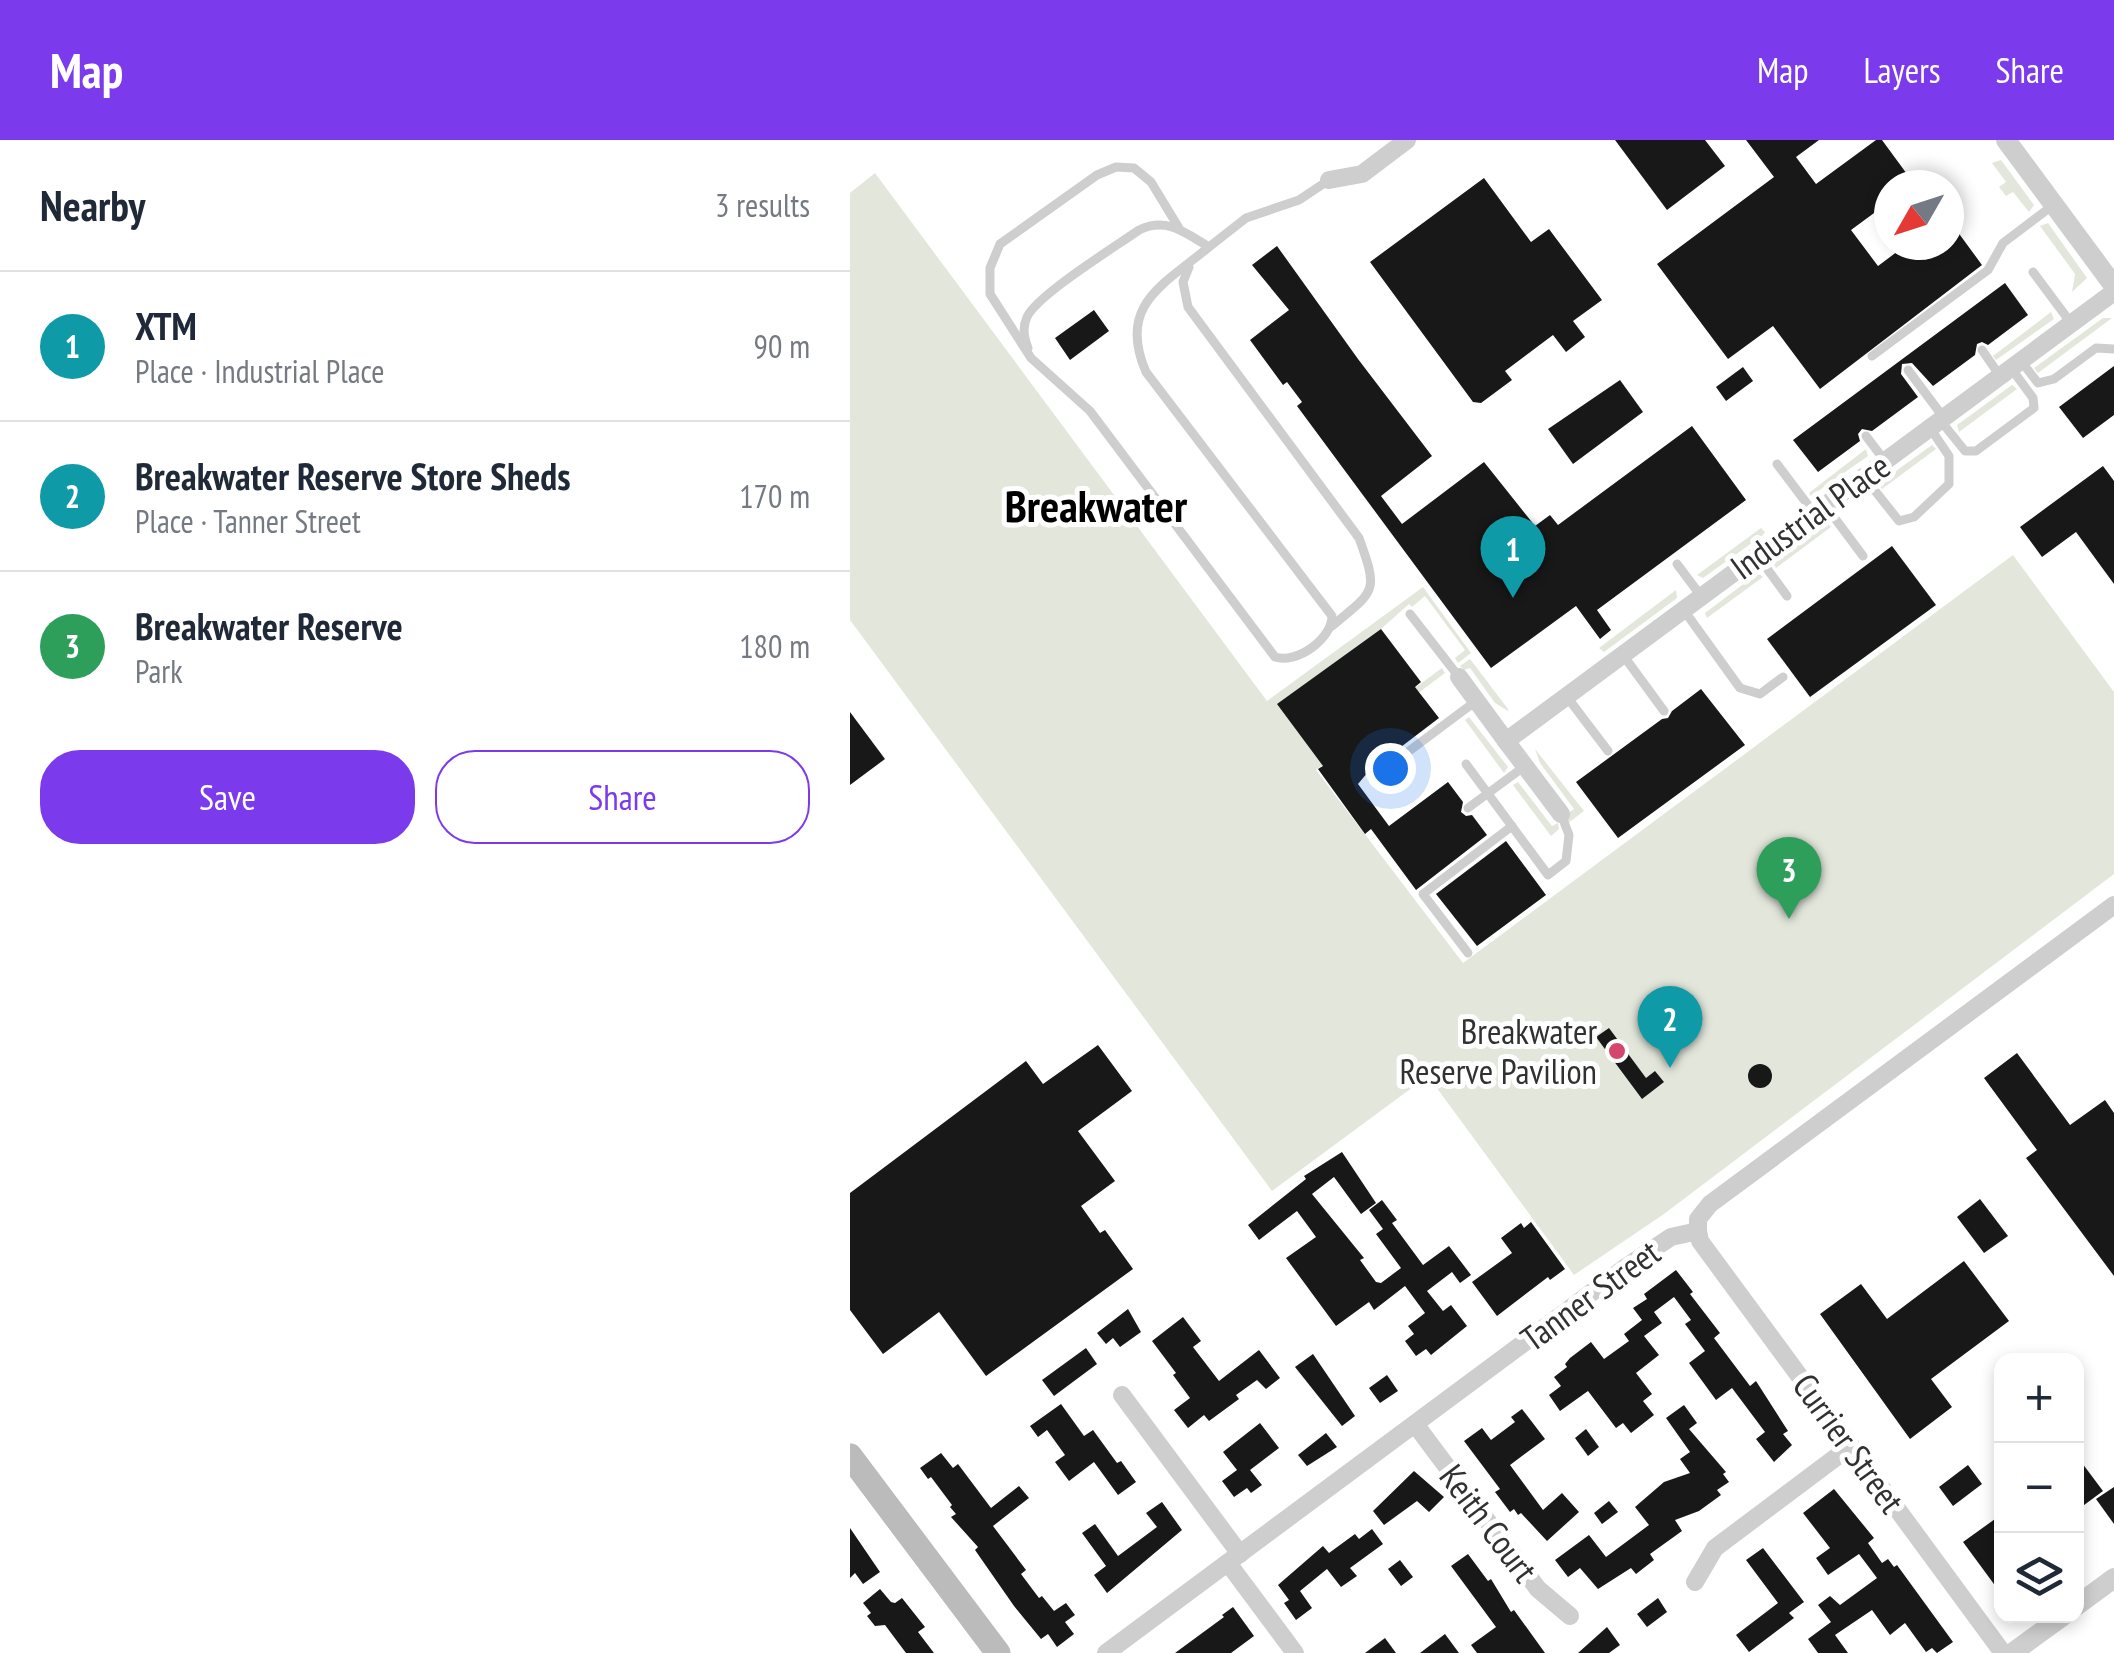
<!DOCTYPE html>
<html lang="en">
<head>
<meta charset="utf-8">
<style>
	:root { --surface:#fff; --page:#f2f2f3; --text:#1f2937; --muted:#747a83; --line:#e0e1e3; --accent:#7c3aed }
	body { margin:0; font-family:"PT Sans Narrow",sans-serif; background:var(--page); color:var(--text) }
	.controls { position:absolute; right:30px; bottom:30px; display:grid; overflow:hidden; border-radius:20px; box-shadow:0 5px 15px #0003 }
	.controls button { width:90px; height:90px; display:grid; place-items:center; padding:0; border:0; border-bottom:2px solid var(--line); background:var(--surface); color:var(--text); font:50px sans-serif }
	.compass { position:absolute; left:1024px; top:30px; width:90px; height:90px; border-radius:50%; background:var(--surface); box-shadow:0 5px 15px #0003; rotate:231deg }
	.you { position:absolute; left:540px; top:628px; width:35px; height:35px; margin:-25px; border:8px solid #fff; border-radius:50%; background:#1a73e8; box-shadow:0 0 0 15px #1a73e833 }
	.badge { display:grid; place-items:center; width:65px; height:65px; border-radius:50%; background:var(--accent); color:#fff; font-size:32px; font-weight:700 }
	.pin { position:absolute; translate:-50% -82px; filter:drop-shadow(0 2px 5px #0008) }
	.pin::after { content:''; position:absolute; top:52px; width:35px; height:30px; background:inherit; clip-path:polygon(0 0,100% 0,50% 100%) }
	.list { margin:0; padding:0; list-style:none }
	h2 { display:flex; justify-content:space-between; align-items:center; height:130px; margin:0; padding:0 40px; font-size:42px }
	h2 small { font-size:32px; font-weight:400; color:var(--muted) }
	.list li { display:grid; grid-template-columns:65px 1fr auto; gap:30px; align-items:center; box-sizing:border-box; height:150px; padding:0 40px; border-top:2px solid var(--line) }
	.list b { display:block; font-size:38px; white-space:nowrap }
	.list p { margin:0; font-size:32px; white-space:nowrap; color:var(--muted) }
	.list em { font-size:32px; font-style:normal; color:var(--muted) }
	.actions { display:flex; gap:20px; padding:30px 40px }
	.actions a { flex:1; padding:22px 0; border:2px solid var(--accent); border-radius:40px; text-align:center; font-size:35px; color:var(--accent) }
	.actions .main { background:var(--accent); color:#fff }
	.icon { flex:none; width:55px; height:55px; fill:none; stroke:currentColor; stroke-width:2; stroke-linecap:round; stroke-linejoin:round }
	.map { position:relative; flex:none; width:1264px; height:1513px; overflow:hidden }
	header { display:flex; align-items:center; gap:60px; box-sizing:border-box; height:140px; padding:0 50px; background:var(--accent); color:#fff }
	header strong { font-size:48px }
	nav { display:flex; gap:55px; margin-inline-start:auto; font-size:35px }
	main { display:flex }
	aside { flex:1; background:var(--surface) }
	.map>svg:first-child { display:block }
	.green { fill:#e3e7db }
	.building { fill:#181818 }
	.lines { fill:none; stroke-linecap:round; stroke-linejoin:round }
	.service { stroke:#cecece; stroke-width:9 }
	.minor { stroke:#cecece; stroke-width:18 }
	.tertiary { stroke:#cecece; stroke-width:20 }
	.secondary { stroke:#bbb; stroke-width:25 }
	.poi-dot { fill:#d6456b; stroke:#fff; stroke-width:4 }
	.labels { text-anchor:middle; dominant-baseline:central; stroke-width:10; stroke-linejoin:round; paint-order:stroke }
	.street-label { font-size:35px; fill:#313131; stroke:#fff }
	.poi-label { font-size:35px; fill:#313131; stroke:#fff; text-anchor:end }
	.district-label { font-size:45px; font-weight:bold; fill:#000; stroke:#fff }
</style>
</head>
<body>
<header>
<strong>Map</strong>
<nav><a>Map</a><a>Layers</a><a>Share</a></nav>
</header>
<main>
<aside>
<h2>Nearby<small>3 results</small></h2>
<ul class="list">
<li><span class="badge" style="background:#0f9aa8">1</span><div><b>XTM</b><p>Place · Industrial Place</p></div><em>90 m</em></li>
<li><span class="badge" style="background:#0f9aa8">2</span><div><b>Breakwater Reserve Store Sheds</b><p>Place · Tanner Street</p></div><em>170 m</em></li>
<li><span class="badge" style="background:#2e9e5b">3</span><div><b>Breakwater Reserve</b><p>Park</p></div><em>180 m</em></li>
</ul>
<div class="actions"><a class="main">Save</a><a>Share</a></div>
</aside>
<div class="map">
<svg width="1264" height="1513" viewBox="0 0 1264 1513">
	<rect width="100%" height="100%" fill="#fff"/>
	<g class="green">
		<path d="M1151,20L1184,65L1179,72L1163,52L1156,56L1149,47L1156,42L1142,23Z"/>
		<path d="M25,33L417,561L573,447L621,513L608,523L605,518L615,510L575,456L562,467L559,464L531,489L428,564L468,619L592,528L595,533L466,630L613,823L1163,415L1264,552V734L814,1074L724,1135L578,936L422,1051L0,480V53Z"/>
		<path d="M1198,83L1237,138L1222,152L1225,134L1190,86Z"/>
		<path d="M1201,172L1204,179L1146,220L1143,216Z"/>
		<path d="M1253,178H1262L1188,233L1184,228Z"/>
		<path d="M1162,245L1167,249L1109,292L1107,285Z"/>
		<path d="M1082,305L1086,309L1032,349L1028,344Z"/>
		<path d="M1016,309L1018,316L961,356L959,353Z"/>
		<path d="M976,382L981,387L926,428L923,422Z"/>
		<path d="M911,388L915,392L913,395L853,438L847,435Z"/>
		<path d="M908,433L913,437L857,478L855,473Z"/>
		<path d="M826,450L827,458L754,512L749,508Z"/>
		<path d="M620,519L658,569V571L645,563L620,528L614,530L610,526Z"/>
		<path d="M619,577L658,627L654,633L615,580Z"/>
		<path d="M685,609L734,671L718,683L716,675L724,669L690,623Z"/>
		<path d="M668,642L702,686L708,683L709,689L701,696L663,645Z"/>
	</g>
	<g class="building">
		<path d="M765,0H855L875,26L817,70Z"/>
		<path d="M896,0H969L946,17L966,44L1026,0H1032L1065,45H1039V62L1001,90L1028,126L1056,105H1099V80L1132,125L970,249L923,186L878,219L807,124L924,37Z"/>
		<path d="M634,38L681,102L699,89L752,160L723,181L735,197L716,212L703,195L655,231L662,240L631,263L623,262L520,122Z"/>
		<path d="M427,106L508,219L582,316L531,356L552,384L634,322L685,386L700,375L708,385L842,286L896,360L747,470L761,490L750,499L726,466L641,528L447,266L452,262L437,242L433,245L400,200L439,170L402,125Z"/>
		<path d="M1155,143L1178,175L1138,205L1132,202L1127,204L1125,215L1083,246L1062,223L1052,224L1051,234L1068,257L1022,291L1012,289L1008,294L1010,301L968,332L943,300Z"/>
		<path d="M244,170L259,191L220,220L205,198Z"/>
		<path d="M1264,226V275L1233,298L1209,267Z"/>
		<path d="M893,227L903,241L876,261L866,247Z"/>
		<path d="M770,240L793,272L723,324L698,289Z"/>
		<path d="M1253,326L1264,341V444L1226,392L1192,417L1170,387Z"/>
		<path d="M1042,406L1086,465L960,557L917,499Z"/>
		<path d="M531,489L571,542L565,547L589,578L518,632L508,644L539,686L598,642L613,662L611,672L616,676L622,675L637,695L566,750L521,689L515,694L468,629L473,626L427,564Z"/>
		<path d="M851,549L895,605L768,698L726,642L812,579L818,578L822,571Z"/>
		<path d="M0,572L35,619L0,645Z"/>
		<path d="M656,701L696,755L627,806L586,754Z"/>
		<path d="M759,888L796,938L805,931L814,942L792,959L746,897Z"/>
		<path d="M248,905L282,951L228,991L265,1041L231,1066L250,1093L255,1090L283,1129L136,1236L89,1172L33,1214L0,1170V1053L176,921L193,944Z"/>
		<path d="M1167,913L1220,985L1255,960L1264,973V1136L1176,1018L1187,1010L1134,938Z"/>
		<circle cx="910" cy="936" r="12"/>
		<path d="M492,1012L526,1063L511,1074L484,1037L462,1054L514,1118L510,1120L526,1142L531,1143L551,1128L526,1094L533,1089L519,1070L532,1060L547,1080L542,1083L573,1125L599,1106L621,1135L610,1143L602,1132L577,1151L593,1171L601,1165L617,1186L581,1215L576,1209L566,1216L555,1201L564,1194L558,1186L575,1173L555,1146L524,1170L519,1162L486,1186L436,1118L466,1097L447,1071L409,1100L398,1085L456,1039L454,1036Z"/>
		<path d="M1130,1059L1158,1096L1134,1113L1107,1077Z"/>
		<path d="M681,1082L715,1129L700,1140L698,1137L647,1176L622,1142L662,1113L651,1098L671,1083L674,1088Z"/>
		<path d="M1114,1121L1159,1181L1081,1239L1102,1267L1060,1299L970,1174L1011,1144L1037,1179Z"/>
		<path d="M826,1130L843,1152L840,1154L870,1193L864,1198L900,1246L906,1241L938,1291L933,1294L942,1305L924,1322L906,1299L915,1292L882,1248L866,1260L839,1223L855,1211L835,1184L841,1180L824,1157L804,1172L812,1183L794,1196L809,1215L786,1233L802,1254L793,1261L804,1275L781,1293L773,1283L766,1288L738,1251L710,1271L699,1255L711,1246L704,1237L717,1227L715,1224L720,1218L741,1202L754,1219L779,1201L774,1194L792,1180L783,1168L797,1159L794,1154Z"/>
		<path d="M278,1169L291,1192L270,1207L263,1198L256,1204L247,1193Z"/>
		<path d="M333,1177L351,1201L343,1207L369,1241L409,1210L430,1238L416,1249L407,1240L386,1255L389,1259L359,1281L354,1275L338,1288L324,1270L340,1258L323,1235L326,1233L302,1201Z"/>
		<path d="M236,1208L247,1224L204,1256L192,1240Z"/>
		<path d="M463,1214L505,1276L492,1286L445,1227Z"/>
		<path d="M537,1235L548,1251L530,1263L519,1248Z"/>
		<path d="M211,1264L234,1296L243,1290L267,1323L271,1321L286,1342L268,1355L244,1322L219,1341L205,1322L215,1315L197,1290L188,1297L180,1286Z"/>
		<path d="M834,1265L847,1283L839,1289L876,1332L873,1334L879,1342L867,1350L871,1355L849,1371L825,1380L832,1391L800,1414L804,1420L786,1434L781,1428L748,1449L730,1428L718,1437L705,1420L739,1395L756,1417L799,1385L785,1367L814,1342L840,1333L830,1319L840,1312L816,1278Z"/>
		<path d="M672,1269L695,1299L660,1325L693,1370L712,1353L729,1372L697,1401L671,1373L668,1375L664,1369L660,1372L645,1352L650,1349L614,1301L632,1288L641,1300L665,1282L661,1277Z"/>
		<path d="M410,1283L429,1308L400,1330L412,1345L401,1353L397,1348L384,1357L372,1341L387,1330L373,1312Z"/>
		<path d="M736,1289L749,1307L738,1316L725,1298Z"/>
		<path d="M476,1293L487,1307L457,1326L448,1315Z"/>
		<path d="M91,1313L103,1328L108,1324L141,1368L169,1346L179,1358L143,1386L176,1430L171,1434L189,1458L192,1456L204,1471L216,1463L225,1475L215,1482L224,1494L207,1507L198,1494L191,1499L164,1466L125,1410L128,1407L101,1377L106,1374L100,1367L102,1365L81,1337L78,1339L70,1328Z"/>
		<path d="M1226,1315L1253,1351L1226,1371Z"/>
		<path d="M1118,1325L1132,1344L1103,1366L1089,1347Z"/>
		<path d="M564,1331L594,1357L579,1372L567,1361L534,1385L523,1371Z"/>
		<path d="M1264,1347V1384L1246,1359Z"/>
		<path d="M984,1349L1024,1398L1018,1403L1032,1423L1038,1419L1044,1427L1047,1425L1103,1502L1087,1513L1082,1508L1076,1512L1055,1483L1040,1495L1022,1470L985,1495L998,1513H968L958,1499L981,1482L968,1465L980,1456L990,1465L1027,1438L1009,1414L978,1435L966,1418L980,1408L953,1373Z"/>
		<path d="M759,1361L768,1372L752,1384L744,1373Z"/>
		<path d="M312,1362L332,1390L257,1453L244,1435L256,1426L232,1393L245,1384L268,1416L307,1387L296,1373Z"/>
		<path d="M1152,1374V1455L1113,1402Z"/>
		<path d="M0,1388L30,1432L13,1444L5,1433L0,1438Z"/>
		<path d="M522,1389L533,1404L500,1428L507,1436L491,1447L477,1429L450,1451L462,1468L446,1480L434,1463L439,1460L428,1445L473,1406L479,1413L505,1394L509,1399Z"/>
		<path d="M913,1408L954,1462L939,1473L944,1478L899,1512L886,1495L928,1463L896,1420Z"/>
		<path d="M618,1414L638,1441L641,1439L661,1472L664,1470L695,1513H627L621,1505L646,1487L601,1426Z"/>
		<path d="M550,1420L563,1437L551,1446L538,1429Z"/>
		<path d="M30,1449L41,1462L45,1463L52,1458L75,1487L68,1492L84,1513H56L35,1485L25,1486L17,1476L21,1473L13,1463Z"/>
		<path d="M808,1458L817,1472L797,1487L787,1474Z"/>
		<path d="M383,1467L404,1496L381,1513H325L374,1477L372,1475Z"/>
		<path d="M757,1487L770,1505L759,1513H728Z"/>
		<path d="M595,1494L609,1513H570Z"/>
		<path d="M535,1498L546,1513H515Z"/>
	</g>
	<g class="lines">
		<g class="service">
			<path d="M329,88L301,42L284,28L266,27L247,35L150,104L140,128V154L181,218L240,271L425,517C447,524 482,499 482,476L296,232C267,165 313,145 359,107"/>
			<path d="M339,127L333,142L338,167L509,398C529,453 525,450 482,486"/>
			<path d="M1183,132L1221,183"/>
			<path d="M178,208C174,197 172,188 177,177C187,155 265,107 289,90C317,77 334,92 359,107L396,78L449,60L479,40"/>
			<path d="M1132,210L1150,236"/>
			<path d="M1022,216L1138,130L1153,103L1202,66"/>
			<path d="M1171,221L1188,243L1204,239L1246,208L1264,209"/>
			<path d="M1058,230L1094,278"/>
			<path d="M1090,280L1115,311H1126L1184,268L1183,258L1161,228"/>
			<path d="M1016,296L1035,321"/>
			<path d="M927,324L964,373"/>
			<path d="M1014,337L1049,381L1064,377L1099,344V316L1080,288"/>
			<path d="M975,365L1013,416"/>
			<path d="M907,415L937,456"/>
			<path d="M827,424L851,456"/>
			<path d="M833,469L890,548L910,554L933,537"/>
			<path d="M560,474L609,537"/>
			<path d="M773,515L814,571"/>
			<path d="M717,557L758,611"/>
			<path d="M616,624L698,735L716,721L719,695L711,674"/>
			<path d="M523,638L626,561"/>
			<path d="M618,668L675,626"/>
			<path d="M618,813L573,754L662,686"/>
		</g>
		<g class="minor">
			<path d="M479,40L512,34L557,0"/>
			<path d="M609,537L656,601"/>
			<path d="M711,674L656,601L1264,152"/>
			<path d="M848,1091V1079L860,1064L1264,765"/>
			<path d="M848,1091L850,1101L1153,1513"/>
			<path d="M272,1255L390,1414"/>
			<path d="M565,1284L688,1449L720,1476"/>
			<path d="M378,1423L445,1513"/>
			<path d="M845,1442L865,1408L1001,1306"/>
			<path d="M256,1513L776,1127L821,1097L848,1091"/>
		</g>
		<g class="tertiary">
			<path d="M1156,0L1264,146"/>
			<path d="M1226,1466L1264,1438"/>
			<path d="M1162,1513L1213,1476"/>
		</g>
		<path class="secondary" d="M0,1316L148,1513"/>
	</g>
	<circle class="poi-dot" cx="767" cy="911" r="10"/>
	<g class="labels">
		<g class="street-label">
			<text transform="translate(960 376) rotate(-36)">Industrial Place</text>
			<text transform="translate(740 1155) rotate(-36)">Tanner Street</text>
			<text transform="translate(999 1303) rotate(54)">Currier Street</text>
			<text transform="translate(639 1383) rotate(53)">Keith Court</text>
		</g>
		<g class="poi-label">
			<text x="747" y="891">Breakwater<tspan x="747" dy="40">Reserve Pavilion</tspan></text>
		</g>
		<g class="district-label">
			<text x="246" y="365">Breakwater</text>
		</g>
	</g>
</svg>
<div class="controls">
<button>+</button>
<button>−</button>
<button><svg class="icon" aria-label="layers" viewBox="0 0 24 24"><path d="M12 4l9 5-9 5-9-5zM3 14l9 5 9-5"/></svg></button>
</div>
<svg class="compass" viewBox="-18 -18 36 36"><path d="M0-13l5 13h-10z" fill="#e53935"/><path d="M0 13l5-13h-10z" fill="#747a83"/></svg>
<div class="you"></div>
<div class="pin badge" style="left:663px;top:458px;background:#0f9aa8">1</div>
<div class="pin badge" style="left:820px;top:928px;background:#0f9aa8">2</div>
<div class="pin badge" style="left:939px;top:779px;background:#2e9e5b">3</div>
</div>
</main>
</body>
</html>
